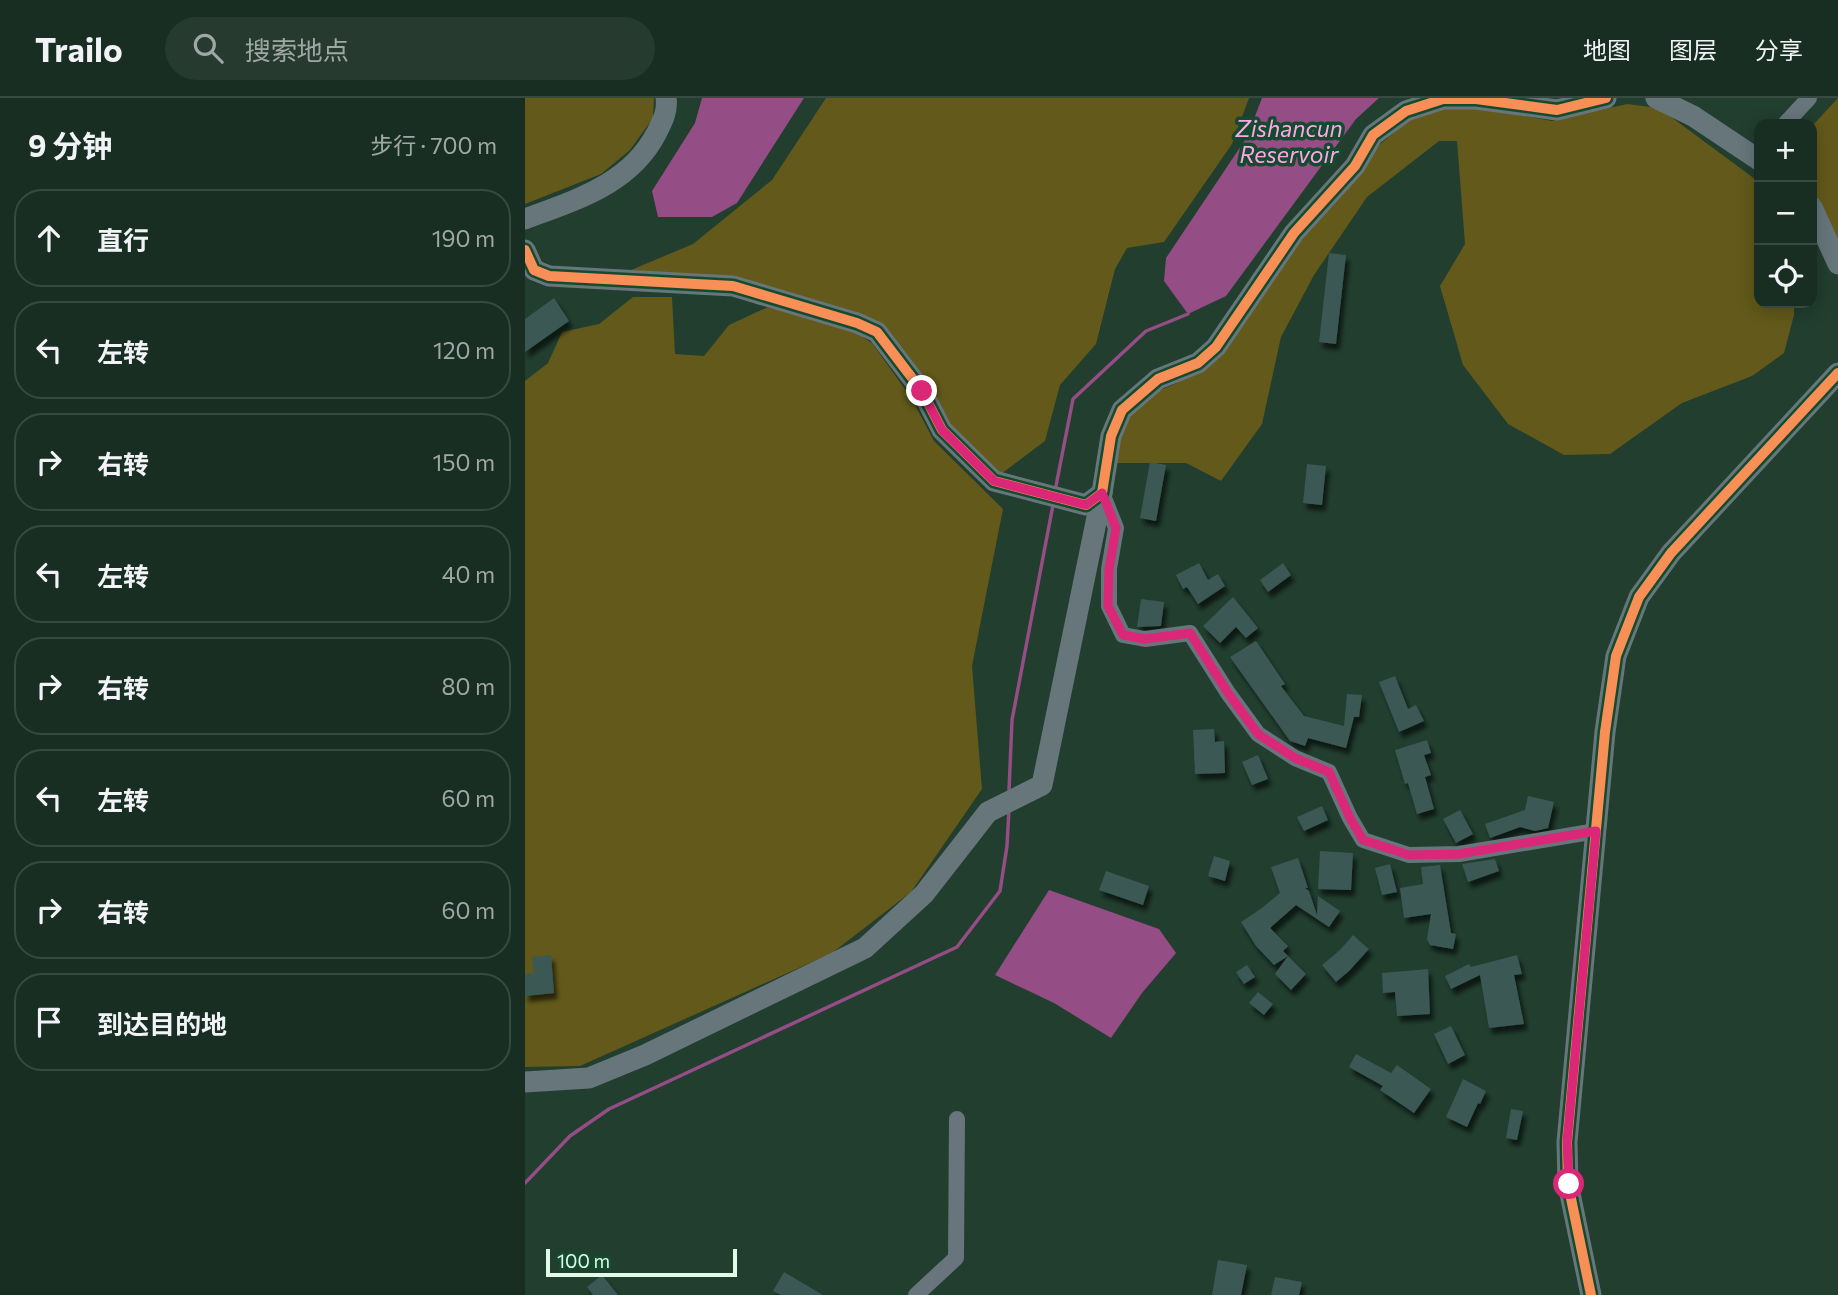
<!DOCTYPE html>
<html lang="zh">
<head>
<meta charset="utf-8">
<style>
	:root { --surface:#192e23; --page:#263a30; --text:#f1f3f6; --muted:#9fa8a6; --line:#374a41 }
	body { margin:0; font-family:Commissioner,"Noto Sans SC",sans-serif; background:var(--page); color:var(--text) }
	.controls { position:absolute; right:21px; top:21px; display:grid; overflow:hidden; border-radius:14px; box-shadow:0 4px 18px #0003 }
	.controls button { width:63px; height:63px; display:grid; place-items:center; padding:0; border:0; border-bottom:2px solid var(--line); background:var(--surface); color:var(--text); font:35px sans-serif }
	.scale { position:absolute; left:21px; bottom:18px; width:191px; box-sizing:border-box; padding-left:7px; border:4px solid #e0fce9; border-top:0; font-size:19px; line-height:24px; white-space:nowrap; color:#e0fce9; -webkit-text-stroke:5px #144b2e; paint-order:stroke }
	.stop { position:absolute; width:21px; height:21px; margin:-16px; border:5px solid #db2777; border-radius:50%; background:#fff }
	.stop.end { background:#db2777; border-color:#fff; box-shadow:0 2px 7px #0008 }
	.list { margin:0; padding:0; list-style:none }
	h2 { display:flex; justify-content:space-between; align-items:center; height:91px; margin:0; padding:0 28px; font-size:30px }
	h2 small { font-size:23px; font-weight:400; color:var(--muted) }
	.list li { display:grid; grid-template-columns:46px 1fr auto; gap:21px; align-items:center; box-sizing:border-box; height:98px; margin:0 14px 14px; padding:0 14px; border:2px solid var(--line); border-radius:28px }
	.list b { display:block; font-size:26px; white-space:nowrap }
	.list em { font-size:23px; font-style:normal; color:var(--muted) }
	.icon { flex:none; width:38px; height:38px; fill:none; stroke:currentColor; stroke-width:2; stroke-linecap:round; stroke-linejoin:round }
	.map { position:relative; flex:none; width:1313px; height:1197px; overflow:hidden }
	header { display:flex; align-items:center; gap:42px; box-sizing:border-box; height:98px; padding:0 35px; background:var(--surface); border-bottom:2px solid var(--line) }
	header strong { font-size:33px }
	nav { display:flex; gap:38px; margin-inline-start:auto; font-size:24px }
	.search { width:490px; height:63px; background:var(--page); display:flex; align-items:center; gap:18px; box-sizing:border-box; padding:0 24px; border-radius:38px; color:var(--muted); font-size:26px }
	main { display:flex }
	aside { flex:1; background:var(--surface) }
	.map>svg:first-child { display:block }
	.green { fill:#62591a }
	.water { fill:#944d85 }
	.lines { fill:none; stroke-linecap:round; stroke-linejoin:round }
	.stream { stroke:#944d85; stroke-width:3.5 }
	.building { fill:#3a5854; filter:url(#shadow) }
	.street { stroke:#68757c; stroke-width:16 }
	.secondary { stroke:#67767b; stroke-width:21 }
	.cycleway-casing { stroke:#144b2e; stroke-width:15 }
	.cycleway { stroke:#f78f57; stroke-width:10 }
	.route { stroke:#db2777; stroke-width:9 }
	.labels { text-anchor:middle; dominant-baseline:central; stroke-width:7; stroke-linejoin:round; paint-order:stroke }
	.water-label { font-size:23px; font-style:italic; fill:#fda6e8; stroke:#144b2e }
</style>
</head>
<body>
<header>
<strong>Trailo</strong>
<div class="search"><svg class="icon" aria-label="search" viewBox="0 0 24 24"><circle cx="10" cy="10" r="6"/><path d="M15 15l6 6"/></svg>搜索地点</div>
<nav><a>地图</a><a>图层</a><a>分享</a></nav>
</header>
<main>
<aside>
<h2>9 分钟<small>步行 · 700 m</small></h2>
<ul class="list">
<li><svg class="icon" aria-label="ahead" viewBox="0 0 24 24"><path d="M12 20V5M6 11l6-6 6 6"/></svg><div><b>直行</b></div><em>190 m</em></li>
<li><svg class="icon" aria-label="left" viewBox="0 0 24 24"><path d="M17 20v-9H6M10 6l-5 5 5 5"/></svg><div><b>左转</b></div><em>120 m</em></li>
<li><svg class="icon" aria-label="right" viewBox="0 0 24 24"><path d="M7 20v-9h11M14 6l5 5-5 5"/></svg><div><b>右转</b></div><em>150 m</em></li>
<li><svg class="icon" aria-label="left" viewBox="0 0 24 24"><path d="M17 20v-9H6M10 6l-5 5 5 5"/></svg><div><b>左转</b></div><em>40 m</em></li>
<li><svg class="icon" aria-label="right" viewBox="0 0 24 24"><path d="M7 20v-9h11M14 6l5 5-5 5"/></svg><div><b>右转</b></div><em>80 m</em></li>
<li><svg class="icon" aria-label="left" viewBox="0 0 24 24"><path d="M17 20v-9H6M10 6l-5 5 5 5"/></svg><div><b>左转</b></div><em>60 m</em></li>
<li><svg class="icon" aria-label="right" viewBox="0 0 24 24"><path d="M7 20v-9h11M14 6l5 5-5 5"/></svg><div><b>右转</b></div><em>60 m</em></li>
<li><svg class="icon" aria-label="arrive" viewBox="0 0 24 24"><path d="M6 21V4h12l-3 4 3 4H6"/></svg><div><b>到达目的地</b></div></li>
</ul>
</aside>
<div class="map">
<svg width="1313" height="1197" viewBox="0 0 1313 1197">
	<defs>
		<filter id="shadow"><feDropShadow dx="3.5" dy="6" stdDeviation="2" flood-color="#0009"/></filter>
	</defs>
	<rect width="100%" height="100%" fill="#213e2f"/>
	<g class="green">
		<path d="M0,0H129L128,20L105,52L76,76L0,106Z"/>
		<path d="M301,0H724L707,46L639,144L602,150L590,171L571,246L535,287L520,343L476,376L422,329L350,222L207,180L106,172L168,146L247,82Z"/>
		<path d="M1313,0V144L1301,117L1287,97V28Z"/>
		<path d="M1102,6L1134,10L1234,84V205H1269V217L1259,255L1227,278L1157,305L1085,356L1039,357L983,326L938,267L915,188L940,146L932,43H914L842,99L789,177L756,239L737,326L696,383L661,365H590L596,323L631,294L652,285L847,53L884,22L913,11L946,8L1027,23Z"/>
		<path d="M108,199H147L150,256L179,258L204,227L243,209L322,229L347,245L387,301L409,343L478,411L447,568L457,691L386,794L307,855L55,968L0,969V283L23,265L37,234L74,226Z"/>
	</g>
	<g class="water">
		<path d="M177,0H279L212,105L187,119H133L127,93L170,25Z"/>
		<path d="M737,0H854L831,21L701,198L663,216L639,183L641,160L722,39Z"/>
		<path d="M524,792L634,831L651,855L617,895L586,940L529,905L470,877Z"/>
	</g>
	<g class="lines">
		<g class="stream">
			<path d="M530,393L548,301L621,233L663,216"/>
			<path d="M484,693L487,622L528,407"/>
			<path d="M0,1085L45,1038L84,1011L432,849L475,793L482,748L484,711"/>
		</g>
	</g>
	<g class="building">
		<path d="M804,155L821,157L811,246L794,244Z"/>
		<path d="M29,200L44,223L0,254V221Z"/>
		<path d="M625,364L641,367L631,423L615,420Z"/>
		<path d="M782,366L801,368L797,407L778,405Z"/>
		<path d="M674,465L683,482L693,476L700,488L673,506L662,489L658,491L651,477Z"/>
		<path d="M758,465L766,477L743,494L735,482Z"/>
		<path d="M708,499L733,530L721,540L711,529L695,545L678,528Z"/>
		<path d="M616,501L639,504L636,528L612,529Z"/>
		<path d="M731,543L760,586L756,588L779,618L819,628L822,596L837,597L834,619H829L821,650L783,640L780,648L765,643L705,559Z"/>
		<path d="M870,578L883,611L891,607L899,623L874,634L854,584Z"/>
		<path d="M689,631L690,644L699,643L700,675L670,676L668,632Z"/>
		<path d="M902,642L906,655L899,657L906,677L900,679L909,711L892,716L883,685L880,686L870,652Z"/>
		<path d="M733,657L743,681L727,687L717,664Z"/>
		<path d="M1003,698L1029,704L1023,730L1010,733L995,729L965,740L960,726L1000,712Z"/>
		<path d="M797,708L803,722L779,733L772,719Z"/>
		<path d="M935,712L948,736L931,745L918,721Z"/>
		<path d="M795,753L828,755L826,792L793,791Z"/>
		<path d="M689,758L705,763L700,783L683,778Z"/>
		<path d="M773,760L783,790H780L784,793L792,817L793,798L815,813L804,829L771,807L745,830L763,848L758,853L763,858L749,867L731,848L716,824L737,810L755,795L746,769Z"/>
		<path d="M970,761L974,773L943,784L937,766Z"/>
		<path d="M865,766L872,794L857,797L850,770Z"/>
		<path d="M915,767L926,835L931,836L928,851L905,847L902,841L906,816L879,820L875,790L898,786L896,769Z"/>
		<path d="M581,773L624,788L618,807L574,792Z"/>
		<path d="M828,837L844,851L824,873L811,884L797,867L815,852Z"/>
		<path d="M26,857L29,895L0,898V876L9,875L7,859Z"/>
		<path d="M992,857L997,876L989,877L999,926L964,930L955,877L926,891L920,878L944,866L946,869Z"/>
		<path d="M763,858L781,876L766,892L750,876Z"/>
		<path d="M722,867L730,879L719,886L711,874Z"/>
		<path d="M903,871L905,916L872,918L870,894L858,895L857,875Z"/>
		<path d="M733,894L748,906L739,917L724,905Z"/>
		<path d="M926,928L940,957L923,966L909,936Z"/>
		<path d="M831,956L866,975L872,967L906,991L889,1015L855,992L858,988L824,969Z"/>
		<path d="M938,981L961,993L955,1006L953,1005L942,1029L921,1019Z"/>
		<path d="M986,1011L998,1013L992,1042L981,1040Z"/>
		<path d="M693,1162L722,1167L716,1197H687Z"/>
		<path d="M259,1174L298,1197H256L248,1193Z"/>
		<path d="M77,1177L93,1197H68L62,1189Z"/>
		<path d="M750,1179L777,1184L774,1197H746Z"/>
	</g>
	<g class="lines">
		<g class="street">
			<path d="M1260,26L1284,0"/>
			<path d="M577,395L591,430L584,471V508L598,537L620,541L665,535L703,595L733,636L770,660L804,674L825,720L838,742L884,757L934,756L1071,733"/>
			<path d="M391,1197L431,1160L432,1021"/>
		</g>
		<g class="secondary">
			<path d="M1131,0L1168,18L1234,62"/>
			<path d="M1287,109L1313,166"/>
			<path d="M0,121C50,102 104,87 131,36C137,24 143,14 141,0"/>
			<path d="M0,152L9,172L24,178L208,188L332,225L352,234L397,293L417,332L469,383L561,407L577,395L586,338L597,312L633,281L673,265L691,249L769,135L830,68L848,37L881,13L918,1H951L1032,12L1081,0"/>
			<path d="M0,984L64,980L120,957L340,850L399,796L463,714L517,687L577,395"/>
			<path d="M1066,1197L1043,1086L1042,1044L1080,634L1091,558L1114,499L1146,455L1313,275"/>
		</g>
		<defs>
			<g id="cycleway">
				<path d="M0,152L9,172L24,178L208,188L332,225L352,234L397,293L417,332L469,383L561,407L577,395L586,338L597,312L633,281L673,265L691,249L769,135L830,68L848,37L881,13L918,1H951L1032,12L1081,0"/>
				<path d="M1066,1197L1043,1086L1042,1044L1080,634L1091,558L1114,499L1146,455L1313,275"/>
			</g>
		</defs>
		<use href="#cycleway" class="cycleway-casing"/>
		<use href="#cycleway" class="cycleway"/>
	</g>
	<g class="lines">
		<path class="route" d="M397,293L417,332L469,383L561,407L577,395L591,430L584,471L583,508L598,537L620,541L665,535L703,595L733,636L770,660L804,674L825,720L838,742L884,757L934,756L1071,733L1042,1044L1044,1086"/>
	</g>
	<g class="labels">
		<g class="water-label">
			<text x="764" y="30">Zishancun<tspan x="764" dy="26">Reservoir</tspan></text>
		</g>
	</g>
</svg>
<div class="controls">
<button>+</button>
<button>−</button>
<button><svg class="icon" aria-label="locate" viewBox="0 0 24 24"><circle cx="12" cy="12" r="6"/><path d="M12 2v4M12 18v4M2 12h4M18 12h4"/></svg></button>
</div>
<div class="scale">100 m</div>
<div class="stop" style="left:1044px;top:1086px"></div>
<div class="stop end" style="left:397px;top:293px"></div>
</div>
</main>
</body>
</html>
